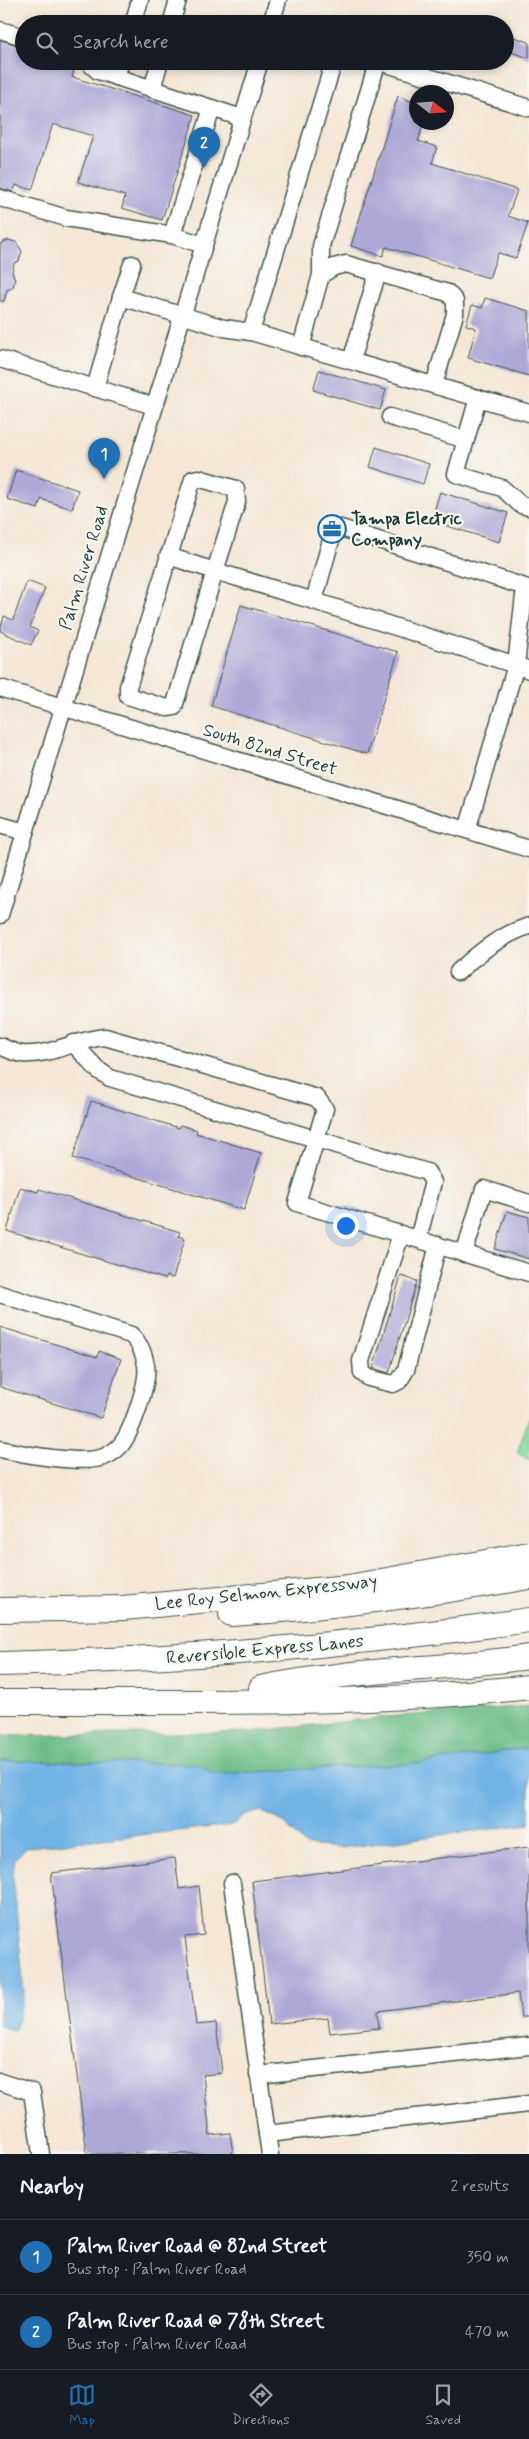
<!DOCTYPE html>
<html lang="en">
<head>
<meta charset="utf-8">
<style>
	:root { --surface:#171b24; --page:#242831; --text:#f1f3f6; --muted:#9ea1a6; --line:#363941; --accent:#1f6fb2 }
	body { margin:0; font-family:Mynerve,sans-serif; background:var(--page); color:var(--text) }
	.compass { position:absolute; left:409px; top:85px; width:45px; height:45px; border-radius:50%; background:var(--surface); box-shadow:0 2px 8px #0003; rotate:107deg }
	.you { position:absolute; left:345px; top:1225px; width:18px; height:18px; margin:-12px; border:4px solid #fff; border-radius:50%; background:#1a73e8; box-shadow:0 0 0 8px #1a73e833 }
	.badge { display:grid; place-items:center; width:32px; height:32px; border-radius:50%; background:var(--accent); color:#fff; font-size:16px; font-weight:700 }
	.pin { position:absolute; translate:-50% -41px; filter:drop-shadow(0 1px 2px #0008) }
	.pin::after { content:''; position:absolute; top:26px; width:18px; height:15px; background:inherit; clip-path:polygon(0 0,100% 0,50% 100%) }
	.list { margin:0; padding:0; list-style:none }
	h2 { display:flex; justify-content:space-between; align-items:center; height:65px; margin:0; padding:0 20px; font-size:21px }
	h2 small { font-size:16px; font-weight:400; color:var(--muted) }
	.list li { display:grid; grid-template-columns:32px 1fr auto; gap:15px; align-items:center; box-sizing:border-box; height:75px; padding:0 20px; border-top:1px solid var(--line) }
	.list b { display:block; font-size:19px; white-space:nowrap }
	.list p { margin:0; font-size:16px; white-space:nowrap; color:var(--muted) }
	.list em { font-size:16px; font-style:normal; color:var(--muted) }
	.icon { flex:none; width:28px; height:28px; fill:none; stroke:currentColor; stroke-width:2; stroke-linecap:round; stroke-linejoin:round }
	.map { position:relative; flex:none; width:529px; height:2154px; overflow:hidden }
	.search { position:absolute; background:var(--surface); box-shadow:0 2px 8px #0003; left:15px; right:15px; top:15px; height:55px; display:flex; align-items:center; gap:12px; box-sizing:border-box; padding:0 18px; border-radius:28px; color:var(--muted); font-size:19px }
	.sheet { height:215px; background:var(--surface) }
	nav { display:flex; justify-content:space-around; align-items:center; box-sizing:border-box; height:70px; border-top:1px solid var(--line); background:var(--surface); font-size:14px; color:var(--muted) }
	nav a { display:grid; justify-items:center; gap:2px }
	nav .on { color:var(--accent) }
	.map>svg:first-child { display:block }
	.green { fill:#85dc9f; stroke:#528c6a }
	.forest { fill:#6cbc86; stroke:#467c5d }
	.water { fill:#6fb3e5; stroke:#47788c }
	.building { fill:#aea8d7 }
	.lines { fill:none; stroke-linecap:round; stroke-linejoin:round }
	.minor-casing { stroke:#3f564c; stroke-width:19 }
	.highway-casing { stroke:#3f564c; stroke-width:26 }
	.minor { stroke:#fff; stroke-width:16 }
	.highway { stroke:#fff; stroke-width:24 }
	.labels { text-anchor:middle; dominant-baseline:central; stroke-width:4.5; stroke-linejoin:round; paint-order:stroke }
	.poi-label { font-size:18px; font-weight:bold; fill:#1f3d34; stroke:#f6f6f2; text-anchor:start }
	.street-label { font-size:18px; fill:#1f3d34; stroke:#f6f6f2 }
</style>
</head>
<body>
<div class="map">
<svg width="529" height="2154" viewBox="0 0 529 2154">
	<rect width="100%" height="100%" fill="#f6f6f2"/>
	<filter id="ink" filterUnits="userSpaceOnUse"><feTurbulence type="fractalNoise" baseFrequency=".02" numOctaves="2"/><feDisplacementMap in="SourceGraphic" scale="10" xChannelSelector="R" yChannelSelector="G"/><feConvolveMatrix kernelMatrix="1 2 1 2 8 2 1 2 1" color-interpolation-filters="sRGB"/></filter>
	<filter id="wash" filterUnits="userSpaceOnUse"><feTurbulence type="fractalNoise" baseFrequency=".0096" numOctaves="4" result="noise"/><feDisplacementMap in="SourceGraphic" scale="20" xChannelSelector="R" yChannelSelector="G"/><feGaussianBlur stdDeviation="1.12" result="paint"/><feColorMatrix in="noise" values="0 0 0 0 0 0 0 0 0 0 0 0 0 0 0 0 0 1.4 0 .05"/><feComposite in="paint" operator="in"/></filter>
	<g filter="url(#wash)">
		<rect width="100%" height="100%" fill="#f4e7d5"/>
		<path class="green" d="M529,1418V1460L517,1453Z"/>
		<path class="forest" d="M529,1706V1748L422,1763L215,1774L197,1764L0,1761V1736L249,1732L385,1717Z"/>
		<path class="water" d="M529,1748V1824L341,1848L305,1845L284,1823L261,1811L244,1816L232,1825L28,1847L15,1858L13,1875L24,1993L15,2031L0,2026V1761L197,1764L215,1774L422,1763Z"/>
		<g id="blocks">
			<g class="building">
				<path d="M505,34L529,42V58L505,50Z"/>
				<path d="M0,40L24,47V61H55L75,67L72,77L195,115L162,220L122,208L125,196L78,182L93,136L53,124L32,190L16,185L13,192L0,188Z"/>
				<path d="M398,96L416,103V122H424L418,141L437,147L432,163L517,190L508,216L528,223L516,258L498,253L489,278L386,247L383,256L351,246Z"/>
				<path d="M8,240L16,242L22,251L19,261L14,263L12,272L15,279L13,287L7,290L4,301H0V244Z"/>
				<path d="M485,298L529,311V376L468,358L476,328L466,325L472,305L482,308Z"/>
				<path d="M319,370L386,390L380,410L313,390Z"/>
				<path d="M376,447L429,464L423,484L370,467Z"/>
				<path d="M16,470L78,490L72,509L41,499L38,509L7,499Z"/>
				<path d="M440,492L508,513L499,542L431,521Z"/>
				<path d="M27,581L45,588L30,627L38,631L31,645L0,631L4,616L13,620Z"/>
				<path d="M241,605L398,652L367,754L211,706Z"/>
				<path d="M91,1101L179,1128L180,1125L197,1130L196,1133L261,1153L244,1210L73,1158Z"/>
				<path d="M20,1187L38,1192L39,1189L180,1232L178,1236L185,1238L173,1278L166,1276L165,1279L7,1231Z"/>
				<path d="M507,1211L529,1217V1259L495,1249Z"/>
				<path d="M401,1276L417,1281L389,1373L373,1368Z"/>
				<path d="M0,1327L97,1357L99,1351L121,1359L101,1418L0,1387Z"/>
				<path d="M529,1847V2017H521L518,1993L378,2011L379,2028L330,2033L328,2018L269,2024L252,1881Z"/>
				<path d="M175,1858L179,1889L199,1886L204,1935L185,1937L196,2025L216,2023L222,2073L203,2075L210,2135L230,2133L233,2154H87L51,1873Z"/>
			</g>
		</g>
	</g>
	<g filter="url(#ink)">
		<use href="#blocks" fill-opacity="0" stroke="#3f564c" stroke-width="1"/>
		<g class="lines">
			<defs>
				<g id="minor">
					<path d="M133,24L140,0"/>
					<path d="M171,24L178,0"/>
					<path d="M271,24L278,0"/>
					<path d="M0,30L24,37"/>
					<path d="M87,61L98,71L242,118"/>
					<path d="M377,61L529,108"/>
					<path d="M116,77L121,61"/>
					<path d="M152,89L160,61"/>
					<path d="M0,198L66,218L172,235L204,245"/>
					<path d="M172,235L212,108"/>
					<path d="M321,275L334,267L346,264L448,293L455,301V314L434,385"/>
					<path d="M121,297L132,264"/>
					<path d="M251,332L334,61"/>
					<path d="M301,347L321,275V246L378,61"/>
					<path d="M0,359L154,406"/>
					<path d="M351,361L378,272"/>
					<path d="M95,388L121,297L224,328L251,332L529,413"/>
					<path d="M478,398L456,474L502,488L521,505L529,507"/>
					<path d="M390,417L466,440"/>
					<path d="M341,528L525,587L516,665L314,601L334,529Z"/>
					<path d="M168,556L215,571L237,502L236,489L198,478L193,479L128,687V696L167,708L174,707L215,571L314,601"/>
					<path d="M0,688L529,849"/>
					<path d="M0,825L25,832"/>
					<path d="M467,830L516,665L529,670"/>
					<path d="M0,915L260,61"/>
					<path d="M458,972C479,952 501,935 529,926"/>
					<path d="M73,1043L98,1070L110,1078L427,1172L433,1182L418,1239"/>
					<path d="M0,1046C7,1049 15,1053 23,1054C51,1056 77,1039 105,1037L317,1098L325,1109L297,1203L529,1273"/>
					<path d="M401,1234L361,1361L362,1373L369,1378L393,1384L399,1381L406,1370L438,1245"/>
					<path d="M464,1254L484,1189L529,1203"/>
					<path d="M0,1294L131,1335C140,1343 144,1353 146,1365C149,1382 131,1435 119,1447C116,1450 110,1454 106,1456C86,1466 23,1454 0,1449"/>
					<path d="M232,1883L267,2134"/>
					<path d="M258,2075L529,2046"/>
					<path d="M0,2082L32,2092L41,2154"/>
					<path d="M270,2154L267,2134L529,2104"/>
				</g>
				<g id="highway">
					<path d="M0,1610L123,1608L349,1587L529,1554"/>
					<path d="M231,1614C331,1607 430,1594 529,1577"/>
					<path d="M0,1664C178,1660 353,1645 529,1620"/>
					<path d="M261,1688C348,1669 440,1670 529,1657"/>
					<path d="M0,1702C176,1701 354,1707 529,1687"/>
				</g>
			</defs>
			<use href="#minor" class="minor-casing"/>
			<use href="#highway" class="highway-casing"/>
			<use href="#minor" class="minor"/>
			<use href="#highway" class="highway"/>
		</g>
	</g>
	<defs>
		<symbol id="office-ring" viewBox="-11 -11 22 22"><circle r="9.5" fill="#f6f6f2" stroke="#1f6fb2" stroke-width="1.5"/><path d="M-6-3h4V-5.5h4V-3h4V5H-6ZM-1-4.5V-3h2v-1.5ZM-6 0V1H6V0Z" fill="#1f6fb2"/></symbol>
	</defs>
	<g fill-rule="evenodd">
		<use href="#office-ring" x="316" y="513" width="32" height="32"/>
	</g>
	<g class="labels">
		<g class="poi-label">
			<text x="351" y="519">Tampa Electric<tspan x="351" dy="21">Company</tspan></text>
		</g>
		<g class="street-label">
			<text transform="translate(84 568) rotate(-73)">Palm River Road</text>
			<text transform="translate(270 750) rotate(17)">South 82nd Street</text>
			<text transform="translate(266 1593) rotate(-6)">Lee Roy Selmon Expressway</text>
			<text transform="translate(265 1650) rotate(-5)">Reversible Express Lanes</text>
		</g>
	</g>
</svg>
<svg class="compass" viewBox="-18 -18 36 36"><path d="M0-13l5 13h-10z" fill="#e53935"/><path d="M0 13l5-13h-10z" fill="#9ea1a6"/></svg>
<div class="you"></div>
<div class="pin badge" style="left:104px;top:479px">1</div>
<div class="pin badge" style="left:204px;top:168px">2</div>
<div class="search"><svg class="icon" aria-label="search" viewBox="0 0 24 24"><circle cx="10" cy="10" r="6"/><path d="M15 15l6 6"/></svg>Search here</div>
</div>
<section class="sheet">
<h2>Nearby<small>2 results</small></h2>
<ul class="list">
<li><span class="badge">1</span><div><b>Palm River Road @ 82nd Street</b><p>Bus stop · Palm River Road</p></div><em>350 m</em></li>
<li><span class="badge">2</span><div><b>Palm River Road @ 78th Street</b><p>Bus stop · Palm River Road</p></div><em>470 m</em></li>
</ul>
</section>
<nav>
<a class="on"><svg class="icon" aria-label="map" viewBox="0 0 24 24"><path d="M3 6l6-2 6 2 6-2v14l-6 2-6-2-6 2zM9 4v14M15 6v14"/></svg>Map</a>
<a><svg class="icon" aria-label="directions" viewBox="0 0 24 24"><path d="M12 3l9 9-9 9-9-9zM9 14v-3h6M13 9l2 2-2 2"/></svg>Directions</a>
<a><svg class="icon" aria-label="saved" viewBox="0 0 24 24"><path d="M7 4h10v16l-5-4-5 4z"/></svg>Saved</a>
</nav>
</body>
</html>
